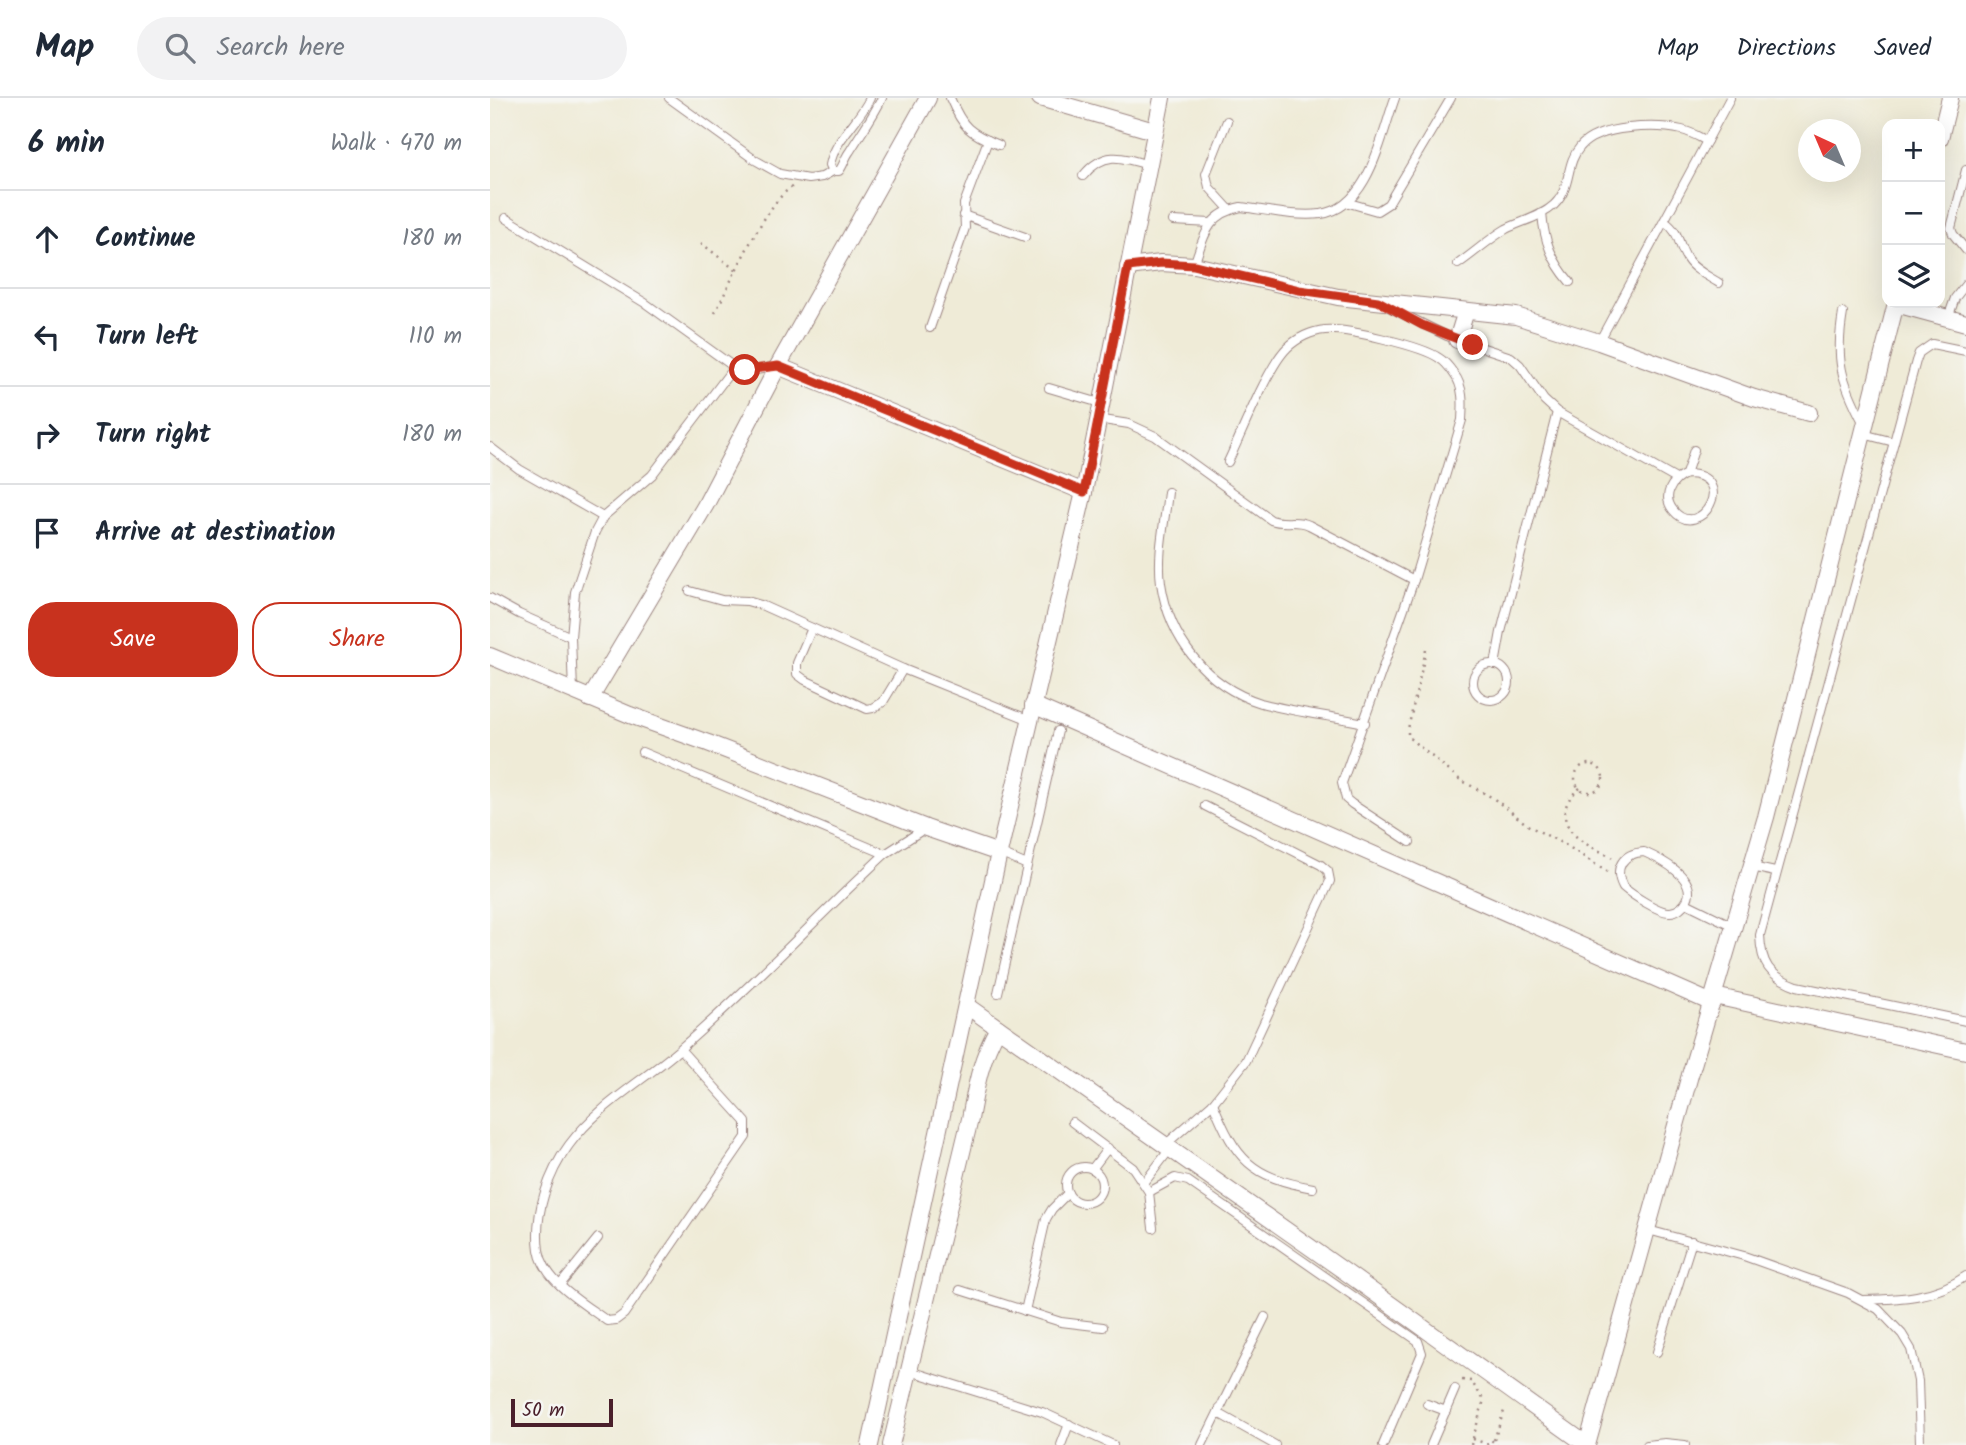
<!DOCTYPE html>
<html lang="en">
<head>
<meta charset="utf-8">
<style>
	:root { --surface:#fff; --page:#f2f2f3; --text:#1f2937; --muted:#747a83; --line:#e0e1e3; --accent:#c8321e }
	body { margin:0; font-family:Kalam,sans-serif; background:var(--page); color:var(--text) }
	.controls { position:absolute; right:21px; top:21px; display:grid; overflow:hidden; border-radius:14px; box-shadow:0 7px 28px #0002 }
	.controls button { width:63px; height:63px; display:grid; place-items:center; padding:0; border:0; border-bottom:2px solid var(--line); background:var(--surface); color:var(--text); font:35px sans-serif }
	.compass { position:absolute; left:1308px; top:21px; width:63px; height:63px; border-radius:50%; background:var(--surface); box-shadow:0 7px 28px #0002; rotate:316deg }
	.scale { position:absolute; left:21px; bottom:18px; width:102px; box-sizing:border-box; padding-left:7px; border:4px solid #4a1f2b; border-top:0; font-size:19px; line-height:24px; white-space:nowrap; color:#4a1f2b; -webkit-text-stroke:5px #f6f6f2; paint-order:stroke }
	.stop { position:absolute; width:21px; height:21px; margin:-16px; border:5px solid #c8321e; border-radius:50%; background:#fff }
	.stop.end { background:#c8321e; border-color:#fff; box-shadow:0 2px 7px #0008 }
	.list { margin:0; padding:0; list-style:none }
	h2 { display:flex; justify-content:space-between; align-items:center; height:91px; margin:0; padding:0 28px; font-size:30px }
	h2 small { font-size:23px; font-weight:400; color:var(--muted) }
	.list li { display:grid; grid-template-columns:46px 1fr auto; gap:21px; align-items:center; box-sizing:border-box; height:98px; padding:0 28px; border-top:2px solid var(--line) }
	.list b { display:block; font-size:26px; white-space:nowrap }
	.list em { font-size:23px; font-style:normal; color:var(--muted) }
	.actions { display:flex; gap:14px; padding:21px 28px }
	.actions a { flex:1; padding:16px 0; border:2px solid var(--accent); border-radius:28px; text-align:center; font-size:24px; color:var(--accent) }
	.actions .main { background:var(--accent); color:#fff }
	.icon { flex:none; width:38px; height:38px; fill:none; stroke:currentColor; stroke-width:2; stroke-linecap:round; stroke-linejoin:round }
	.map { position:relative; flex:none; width:1476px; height:1347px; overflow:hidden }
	header { display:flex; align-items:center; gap:42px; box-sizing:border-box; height:98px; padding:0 35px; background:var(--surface); border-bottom:2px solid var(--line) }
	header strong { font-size:33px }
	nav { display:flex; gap:38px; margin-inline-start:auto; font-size:24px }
	.search { width:490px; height:63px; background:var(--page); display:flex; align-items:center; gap:18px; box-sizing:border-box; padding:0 24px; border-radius:38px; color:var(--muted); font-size:26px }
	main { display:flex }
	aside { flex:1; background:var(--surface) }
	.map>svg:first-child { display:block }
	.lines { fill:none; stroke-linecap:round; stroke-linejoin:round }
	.lane-casing { stroke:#9c8581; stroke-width:10 }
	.street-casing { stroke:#9c8581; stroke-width:18 }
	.path { stroke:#9c8581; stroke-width:2.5; stroke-dasharray:2 5; stroke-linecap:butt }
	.lane { stroke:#fff; stroke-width:8 }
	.street { stroke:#fff; stroke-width:16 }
	.route { stroke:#c8321e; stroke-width:9 }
</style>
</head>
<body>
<header>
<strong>Map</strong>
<div class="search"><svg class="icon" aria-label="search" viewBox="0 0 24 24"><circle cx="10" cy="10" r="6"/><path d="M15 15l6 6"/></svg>Search here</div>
<nav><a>Map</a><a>Directions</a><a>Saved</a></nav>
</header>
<main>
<aside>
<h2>6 min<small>Walk · 470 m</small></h2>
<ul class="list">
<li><svg class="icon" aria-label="ahead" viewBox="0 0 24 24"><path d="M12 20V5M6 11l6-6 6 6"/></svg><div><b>Continue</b></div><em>180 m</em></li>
<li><svg class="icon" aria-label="left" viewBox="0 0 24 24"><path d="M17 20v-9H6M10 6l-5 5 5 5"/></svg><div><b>Turn left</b></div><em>110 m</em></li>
<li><svg class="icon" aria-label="right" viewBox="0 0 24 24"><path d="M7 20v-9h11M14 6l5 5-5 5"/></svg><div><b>Turn right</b></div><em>180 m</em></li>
<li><svg class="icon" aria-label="arrive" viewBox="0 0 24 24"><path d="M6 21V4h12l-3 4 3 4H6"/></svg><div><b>Arrive at destination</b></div></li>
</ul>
<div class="actions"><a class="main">Save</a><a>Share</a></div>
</aside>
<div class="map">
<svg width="1476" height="1347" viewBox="0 0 1476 1347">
	<rect width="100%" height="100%" fill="#f6f6f2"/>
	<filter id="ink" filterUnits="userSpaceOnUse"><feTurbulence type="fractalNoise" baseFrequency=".0143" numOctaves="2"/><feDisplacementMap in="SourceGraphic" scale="14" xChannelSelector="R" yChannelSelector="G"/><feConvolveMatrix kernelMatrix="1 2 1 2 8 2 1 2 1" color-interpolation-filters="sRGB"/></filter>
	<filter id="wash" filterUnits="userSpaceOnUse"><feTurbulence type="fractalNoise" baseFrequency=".00686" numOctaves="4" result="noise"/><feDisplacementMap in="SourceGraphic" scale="28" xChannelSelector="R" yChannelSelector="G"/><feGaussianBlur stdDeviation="1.57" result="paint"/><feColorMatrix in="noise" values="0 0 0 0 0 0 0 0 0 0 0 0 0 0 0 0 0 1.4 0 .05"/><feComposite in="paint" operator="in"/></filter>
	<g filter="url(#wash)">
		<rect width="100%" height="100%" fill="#efebd7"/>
	</g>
	<g filter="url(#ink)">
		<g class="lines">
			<defs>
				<g id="lane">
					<path d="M179,0L265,62L290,76L318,81L332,79L343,73"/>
					<path d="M380,0C369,24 345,40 340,67L343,73H349C354,67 355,59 360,53C371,35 383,19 392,0"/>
					<path d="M460,0C473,30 479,35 509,47"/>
					<path d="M737,23L716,76L719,89L739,111"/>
					<path d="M1476,72L1461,130L1463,136L1476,152"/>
					<path d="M593,78C613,53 630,58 658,67"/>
					<path d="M859,105L887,113L898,106L961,0"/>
					<path d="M1052,115C1054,143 1062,163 1080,184"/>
					<path d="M473,117L535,139"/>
					<path d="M16,120L155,205L244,269L266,272L288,268"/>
					<path d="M683,123L721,125"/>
					<path d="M1174,123C1191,135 1187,145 1197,161C1204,172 1218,178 1229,185"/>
					<path d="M968,166C984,155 999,141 1016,131C1032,123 1051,119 1064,107C1082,90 1075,66 1090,49C1108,27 1167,26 1192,32C1201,34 1209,39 1217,43"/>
					<path d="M704,167C714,138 717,116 751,109C776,112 805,119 831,116C879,110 891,38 905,0"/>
					<path d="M897,208L957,238L1021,259L1030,267L1054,302L1067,314L1186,381"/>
					<path d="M1353,215C1345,262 1351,282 1373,324"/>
					<path d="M1458,220L1465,200L1476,186"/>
					<path d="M440,230L475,130L474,106L498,42"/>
					<path d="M1109,244L1240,0"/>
					<path d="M1476,253L1442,246L1429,255L1426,263L1270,837C1271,866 1279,878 1307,888L1476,923"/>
					<path d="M559,290L610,305"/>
					<path d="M607,321L639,326L665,338L781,422C794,427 806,421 819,427L924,482"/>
					<path d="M1373,336L1404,344"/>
					<path d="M0,349L29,371L113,419"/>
					<path d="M738,364C751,337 778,268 797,250C807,240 822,233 835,232C856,230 932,248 949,260C954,263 960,270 964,276C974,289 973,306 972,322L924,482L852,685L856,701L862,706L920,744"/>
					<path d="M1196,376C1250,376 1210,446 1183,412C1172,398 1181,383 1196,376L1204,352"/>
					<path d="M678,394C675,423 667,456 671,485C679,540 716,588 771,605C804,614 841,618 875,625"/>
					<path d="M200,493L232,502L257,503L271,507L413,571L540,622"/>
					<path d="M0,500L29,516L81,539"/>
					<path d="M322,530L307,565V576L315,582L377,611L383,610L393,604L413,571"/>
					<circle cx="1001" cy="584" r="18"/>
					<path d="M1005,567L1011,534L1067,314"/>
					<path d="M83,594L81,539L85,494L105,434L113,419L162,377L244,269"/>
					<path d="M152,654L395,756"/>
					<path d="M1154,754C1170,761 1208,780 1197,802C1194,808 1187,814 1180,814C1169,815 1141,796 1133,789C1123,770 1133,755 1154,754Z"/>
					<path d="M509,755L537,767"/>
					<path d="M1262,769L1285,774"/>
					<path d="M1196,805L1245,829"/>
					<path d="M508,895L568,633"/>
					<path d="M190,951L256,1024V1039L134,1216L126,1222L117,1223C93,1205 54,1184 49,1152C44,1116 58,1075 79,1047C108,1007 155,982 191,950C262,889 326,820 395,756L434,731"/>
					<path d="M723,1005C746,1062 761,1079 823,1090"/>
					<path d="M582,1024L643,1070L659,1094L663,1130"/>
					<path d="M675,1047L723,1005L756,963L840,783L838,773L831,767L715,708"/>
					<circle cx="594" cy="1087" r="18"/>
					<path d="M602,1071L618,1050"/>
					<path d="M654,1085L680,1051"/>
					<path d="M659,1094L685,1080L698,1083L928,1243L932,1255L893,1347"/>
					<path d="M1158,1132L1254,1158L1358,1195L1388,1211L1412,1236L1421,1251L1428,1283L1430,1344"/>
					<path d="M70,1187L108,1140"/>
					<path d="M470,1192L571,1224L613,1229"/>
					<path d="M1374,1202C1410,1201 1445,1200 1476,1178"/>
					<path d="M535,1213L556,1121L562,1111L578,1095"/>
					<path d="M1167,1254L1202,1143"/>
					<path d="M420,1273L552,1314L623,1347"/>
					<path d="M937,1306L956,1313"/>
					<path d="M728,1315L785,1347"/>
					<path d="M571,1347L579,1326"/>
					<path d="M712,1347L775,1219"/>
					<path d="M941,1347L965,1291"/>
					<path d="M1157,1347L1175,1345L1195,1347"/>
				</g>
				<g id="street">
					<path d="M550,0L664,33"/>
					<path d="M1450,40L1460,0"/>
					<path d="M638,169L671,165L704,167L848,199L1026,218L1109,244L1264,300L1319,315"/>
					<path d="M1406,206L1476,225"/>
					<path d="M967,242L976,213"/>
					<path d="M288,268L594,394"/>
					<path d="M0,558L140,617L218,645L436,730L509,755"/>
					<path d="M100,601L215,408L288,268L438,0"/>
					<path d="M543,607L1222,905"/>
					<path d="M1224,898L1476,953"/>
					<path d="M477,908L854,1173L1097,1347L1200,977L1276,719L1406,205"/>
					<path d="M380,1347L509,755L594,394L672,0"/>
					<path d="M401,1347L480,1021C486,988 491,959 508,930"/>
				</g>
			</defs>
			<use href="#lane" class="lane-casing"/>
			<use href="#street" class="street-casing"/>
			<g class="path">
				<path d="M211,145L247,173"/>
				<path d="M225,215C241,184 275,105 302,89"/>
				<path d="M936,552L918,631V639L969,681L1003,700L1039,728L1079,749L1117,774"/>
				<circle cx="1099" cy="680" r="14"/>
				<path d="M1090,690C1069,706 1070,728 1092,743C1101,750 1112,753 1122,760"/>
				<path d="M972,1282L981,1283L994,1302L981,1347"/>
				<path d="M983,1341L997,1346"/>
				<path d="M1004,1342L1014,1313"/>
				<path d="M997,1347L1001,1342L1007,1347"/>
			</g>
			<use href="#lane" class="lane"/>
			<use href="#street" class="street"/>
		</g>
	</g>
	<g class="lines" filter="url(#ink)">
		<path class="route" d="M255,272L288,268L594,394L638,169L671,165L704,167L809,192L888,203L932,227L983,247"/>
	</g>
</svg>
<div class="controls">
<button>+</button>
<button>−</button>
<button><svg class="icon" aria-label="layers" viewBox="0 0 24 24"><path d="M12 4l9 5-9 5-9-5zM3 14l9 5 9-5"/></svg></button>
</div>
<svg class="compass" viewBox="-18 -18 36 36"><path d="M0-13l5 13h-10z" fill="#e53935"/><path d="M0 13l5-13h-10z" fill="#747a83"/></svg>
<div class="scale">50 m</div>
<div class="stop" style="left:255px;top:272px"></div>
<div class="stop end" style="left:983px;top:247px"></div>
</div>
</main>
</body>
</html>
